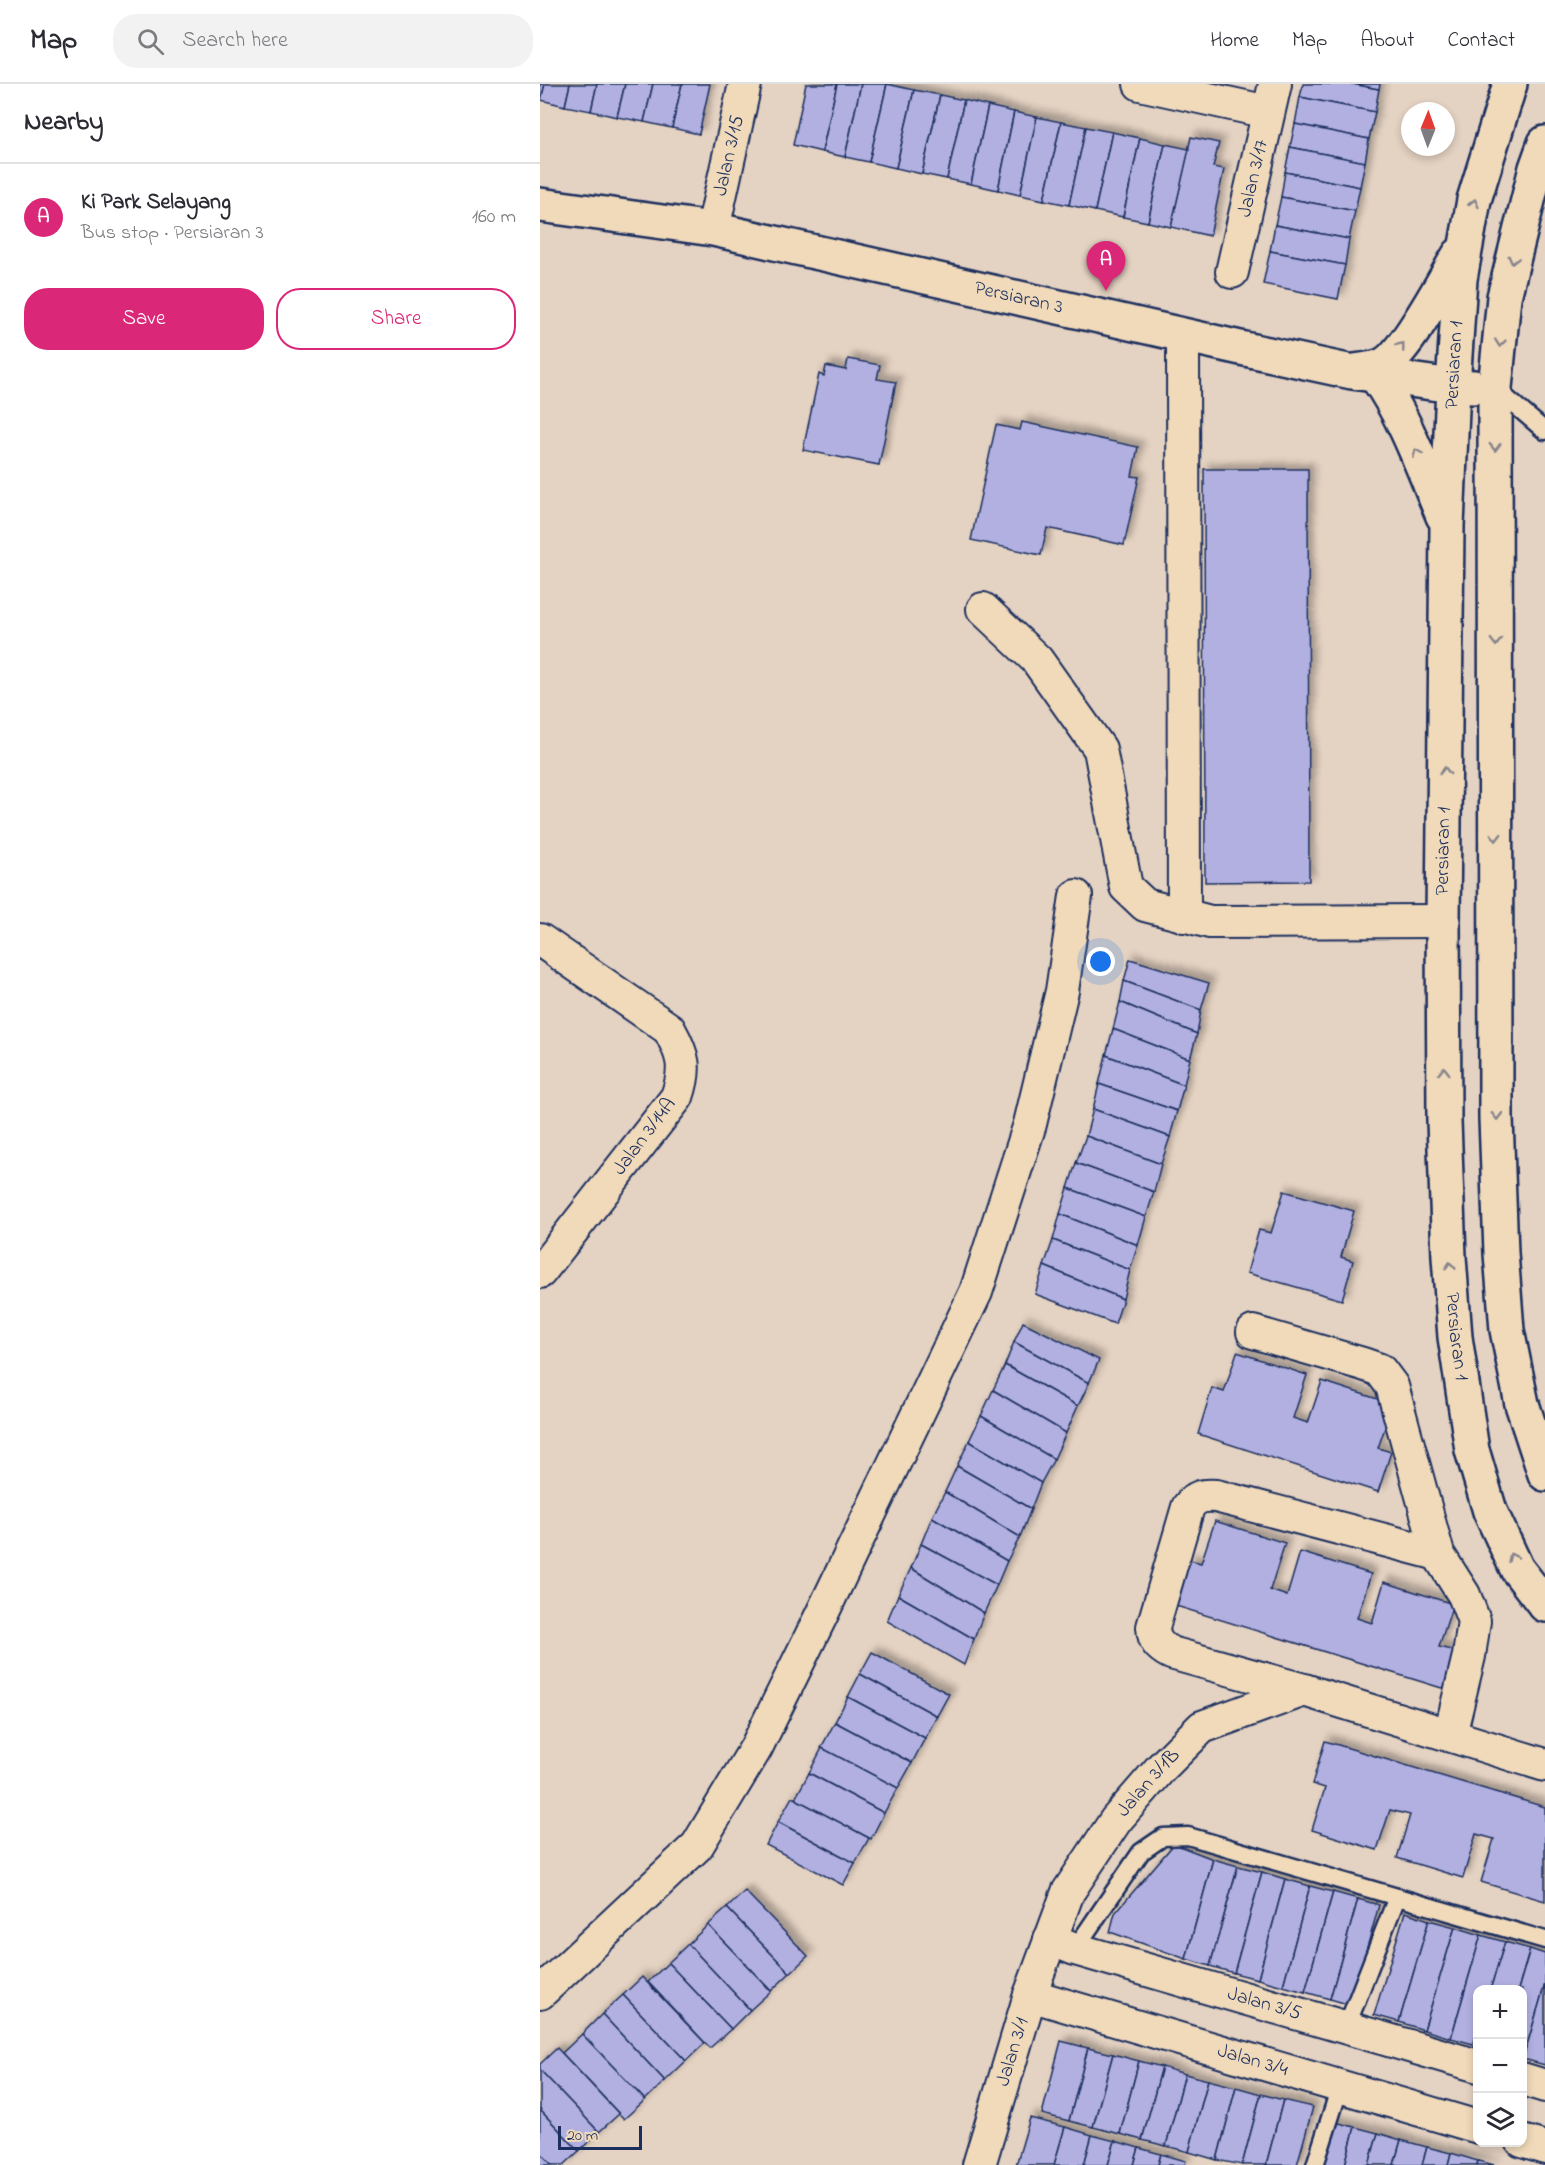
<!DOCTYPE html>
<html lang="en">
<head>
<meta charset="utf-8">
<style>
	:root { --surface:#fff; --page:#f2f2f3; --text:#2b2b33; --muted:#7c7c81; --line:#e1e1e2; --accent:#db2777 }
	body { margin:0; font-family:"Indie Flower",sans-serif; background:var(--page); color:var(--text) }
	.controls { position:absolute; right:18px; bottom:18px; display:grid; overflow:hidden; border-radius:12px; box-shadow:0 3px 9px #0003 }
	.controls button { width:54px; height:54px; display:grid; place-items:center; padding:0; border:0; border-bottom:2px solid var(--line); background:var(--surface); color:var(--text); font:30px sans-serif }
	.compass { position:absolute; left:861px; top:18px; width:54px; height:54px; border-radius:50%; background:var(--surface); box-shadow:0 3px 9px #0003; rotate:1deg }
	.scale { position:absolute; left:18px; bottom:15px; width:84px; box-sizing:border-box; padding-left:6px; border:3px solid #1b2f5e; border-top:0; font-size:16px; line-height:21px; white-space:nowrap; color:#1b2f5e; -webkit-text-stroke:4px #f1daba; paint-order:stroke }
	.you { position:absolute; left:561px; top:878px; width:21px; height:21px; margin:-15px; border:4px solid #fff; border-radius:50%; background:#1a73e8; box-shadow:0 0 0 9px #1a73e833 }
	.badge { display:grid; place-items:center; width:39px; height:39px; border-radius:50%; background:var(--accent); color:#fff; font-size:20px; font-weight:700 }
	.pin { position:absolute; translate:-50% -50px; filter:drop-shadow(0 2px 3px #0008) }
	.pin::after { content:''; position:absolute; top:32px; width:21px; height:18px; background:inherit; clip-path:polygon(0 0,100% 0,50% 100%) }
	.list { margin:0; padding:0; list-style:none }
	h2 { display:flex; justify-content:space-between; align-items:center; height:78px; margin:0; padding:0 24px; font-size:26px }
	h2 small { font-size:20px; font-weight:400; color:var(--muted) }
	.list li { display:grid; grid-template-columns:39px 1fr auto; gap:18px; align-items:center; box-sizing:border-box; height:108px; padding:0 24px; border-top:2px solid var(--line) }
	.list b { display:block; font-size:22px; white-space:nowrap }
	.list p { margin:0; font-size:20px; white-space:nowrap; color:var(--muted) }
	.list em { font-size:20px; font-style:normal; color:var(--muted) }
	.actions { display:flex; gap:12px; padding:18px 24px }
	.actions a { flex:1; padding:14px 0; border:2px solid var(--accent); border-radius:24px; text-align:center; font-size:21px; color:var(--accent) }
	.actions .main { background:var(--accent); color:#fff }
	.icon { flex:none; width:33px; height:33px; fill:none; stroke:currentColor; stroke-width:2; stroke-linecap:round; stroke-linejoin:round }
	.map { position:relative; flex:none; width:1005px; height:2081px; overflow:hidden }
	header { display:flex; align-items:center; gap:36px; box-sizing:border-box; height:84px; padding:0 30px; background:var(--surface); border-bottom:2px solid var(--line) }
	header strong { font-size:28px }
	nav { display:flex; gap:33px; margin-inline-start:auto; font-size:21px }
	.search { width:420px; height:54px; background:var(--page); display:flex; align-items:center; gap:15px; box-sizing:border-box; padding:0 21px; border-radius:24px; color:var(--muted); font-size:22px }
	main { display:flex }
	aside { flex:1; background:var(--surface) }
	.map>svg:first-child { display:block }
	.building { fill:#b1b0e1; stroke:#1b2f5e; stroke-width:1.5; filter:url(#shadow) }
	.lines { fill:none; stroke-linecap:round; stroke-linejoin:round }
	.lane-casing { stroke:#1b2f5e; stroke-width:21 }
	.street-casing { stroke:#1b2f5e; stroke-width:36 }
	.secondary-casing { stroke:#1b2f5e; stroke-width:38 }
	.lane { stroke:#f1daba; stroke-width:16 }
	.street { stroke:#f1daba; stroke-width:32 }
	.secondary { stroke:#f1daba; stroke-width:33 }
	.oneway { stroke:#86848c }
	.labels { text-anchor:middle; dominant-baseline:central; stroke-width:5; stroke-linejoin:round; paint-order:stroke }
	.street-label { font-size:20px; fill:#1b2f5e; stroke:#f1daba }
</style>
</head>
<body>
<header>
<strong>Map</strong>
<div class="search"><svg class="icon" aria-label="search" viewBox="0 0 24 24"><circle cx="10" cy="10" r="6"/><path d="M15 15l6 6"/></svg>Search here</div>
<nav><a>Home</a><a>Map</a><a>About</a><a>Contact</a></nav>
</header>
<main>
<aside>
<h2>Nearby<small></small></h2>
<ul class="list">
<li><span class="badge">A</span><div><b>Ki Park Selayang</b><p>Bus stop · Persiaran 3</p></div><em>160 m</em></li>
</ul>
<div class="actions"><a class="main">Save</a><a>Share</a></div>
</aside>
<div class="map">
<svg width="1005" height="2081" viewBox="0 0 1005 2081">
	<defs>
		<filter id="shadow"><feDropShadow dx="5.5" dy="-5.5" stdDeviation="3" flood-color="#0004"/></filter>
	</defs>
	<rect width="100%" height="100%" fill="#e4d2c2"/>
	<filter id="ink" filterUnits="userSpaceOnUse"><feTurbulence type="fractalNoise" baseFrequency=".0167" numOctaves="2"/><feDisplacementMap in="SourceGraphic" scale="12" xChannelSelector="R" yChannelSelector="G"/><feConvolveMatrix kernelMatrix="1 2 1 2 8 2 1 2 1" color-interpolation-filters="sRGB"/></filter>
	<g filter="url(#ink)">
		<g class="building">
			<path d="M0,0H5L1,16H0Z"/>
			<path d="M5,0H30L25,22L1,16Z"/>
			<path d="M30,0H57L51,27L25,22Z"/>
			<path d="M57,0H85L77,33L51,27Z"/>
			<path d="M85,0H113L104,38L77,33Z"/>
			<path d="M113,0H142L132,44L104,38Z"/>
			<path d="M142,0H170L159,50L132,44Z"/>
			<path d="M266,0H297L282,68L253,61Z"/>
			<path d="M297,0H321L305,73L282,68Z"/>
			<path d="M321,0H347L329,78L305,73Z"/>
			<path d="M347,0L374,6L356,84L329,78Z"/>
			<path d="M763,0H813L839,5L835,28L760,13Z"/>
			<path d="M813,0H840L839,5Z"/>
			<path d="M374,6L400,11L382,90L356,84Z"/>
			<path d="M400,11L424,16L407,95L382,90Z"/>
			<path d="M760,13L835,28L829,55L755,40Z"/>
			<path d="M424,16L448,22L431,100L407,95Z"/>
			<path d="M448,22L474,28L458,106L431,100Z"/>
			<path d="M474,28L497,33L480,111L458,106Z"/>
			<path d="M497,33L521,38L504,116L480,111Z"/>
			<path d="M521,38L546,43L529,121L504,116Z"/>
			<path d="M755,40L829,55L825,78L750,63Z"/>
			<path d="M546,43L572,48L555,127L529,121Z"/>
			<path d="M572,48L600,54L583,133L555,127Z"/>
			<path d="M651,53L679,59L673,83L684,85L670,152L631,143Z"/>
			<path d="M600,54L625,60L608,138L583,133Z"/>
			<path d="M625,60L649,65L631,143L608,138Z"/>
			<path d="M750,63L825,78L820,103L745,88Z"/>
			<path d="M745,88L820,103L815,127L741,113Z"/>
			<path d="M741,113L815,127L809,155L735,141Z"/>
			<path d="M735,141L809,155L805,181L730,167Z"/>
			<path d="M730,167L805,181L798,215L723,200Z"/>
			<path d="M308,275L340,281L337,295L356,298L339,381L263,366L279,290L284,292L286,282L306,286Z"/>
			<path d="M482,338L598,363L592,392L599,393L584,461L507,444L501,471L431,456L456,341L480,346Z"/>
			<path d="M664,385H768L769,797L665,798Z"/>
			<path d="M590,875L669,899L661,926L584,897Z"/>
			<path d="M584,897L661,926L657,950L580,918Z"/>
			<path d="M580,918L657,950L650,975L573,945Z"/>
			<path d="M573,945L650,975L644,1001L566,971Z"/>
			<path d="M566,971L644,1001L637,1027L559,1000Z"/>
			<path d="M559,1000L637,1027L630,1053L553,1025Z"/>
			<path d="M553,1025L630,1053L621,1080L546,1052Z"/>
			<path d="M546,1052L621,1080L614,1108L536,1079Z"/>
			<path d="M536,1079L614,1108L606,1133L528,1104Z"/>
			<path d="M528,1104L606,1133L598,1161L520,1130Z"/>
			<path d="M744,1107L814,1127L801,1173L813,1177L802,1216L707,1189L719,1146L731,1149Z"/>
			<path d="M520,1130L598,1161L590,1186L513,1156Z"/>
			<path d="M513,1156L590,1186L583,1215L504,1182Z"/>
			<path d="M504,1182L583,1215L575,1240L495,1210Z"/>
			<path d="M483,1238L559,1276L549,1299L474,1258Z"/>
			<path d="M474,1258L549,1299L538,1322L465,1281Z"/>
			<path d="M697,1268L767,1291L753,1334L768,1339L782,1297L853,1320L838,1364L851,1368L838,1408L658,1350L672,1304L684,1308Z"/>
			<path d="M465,1281L538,1322L526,1349L453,1306Z"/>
			<path d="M453,1306L526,1349L514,1375L441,1332Z"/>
			<path d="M441,1332L514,1375L501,1399L429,1357Z"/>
			<path d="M429,1357L501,1399L491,1425L417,1382Z"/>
			<path d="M417,1382L491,1425L480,1453L405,1408Z"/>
			<path d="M405,1408L480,1453L467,1477L392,1433Z"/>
			<path d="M392,1433L467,1477L457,1501L381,1460Z"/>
			<path d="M675,1437L745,1459L730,1506L747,1512L760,1468L831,1490L817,1534L832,1539L844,1498L913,1520L899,1563L916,1567L905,1605L636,1522L650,1476L661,1479Z"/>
			<path d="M381,1460L457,1501L444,1529L371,1484Z"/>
			<path d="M371,1484L444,1529L434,1555L358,1511Z"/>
			<path d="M358,1511L434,1555L424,1581L347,1537Z"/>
			<path d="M332,1568L409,1610L397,1632L320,1590Z"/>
			<path d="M320,1590L397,1632L385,1654L308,1613Z"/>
			<path d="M308,1613L385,1654L372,1679L295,1638Z"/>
			<path d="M295,1638L372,1679L358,1704L281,1664Z"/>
			<path d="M785,1657L1005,1723V1817L941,1798L954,1755L936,1750L923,1794L857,1774L870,1731L850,1726L837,1766L772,1746L785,1704L772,1700Z"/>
			<path d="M282,1664L358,1704L344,1729L269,1689Z"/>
			<path d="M269,1689L344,1729L331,1755L255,1715Z"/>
			<path d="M252,1713L329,1754L315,1779L238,1738Z"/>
			<path d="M238,1738L315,1779L303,1801L226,1761Z"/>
			<path d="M634,1760L673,1775L646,1875L570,1848L575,1829Z"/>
			<path d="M673,1775L698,1782L670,1882L646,1875Z"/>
			<path d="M698,1782L722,1788L694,1889L670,1882Z"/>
			<path d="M722,1788L745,1795L718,1895L694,1889Z"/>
			<path d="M745,1795L770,1802L743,1902L718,1895Z"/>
			<path d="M770,1802L793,1808L765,1908L743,1902Z"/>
			<path d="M205,1807L268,1872L250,1889L187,1824Z"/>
			<path d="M793,1808L818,1815L790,1915L765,1908Z"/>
			<path d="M818,1815L839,1821L811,1921L790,1915Z"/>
			<path d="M187,1824L250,1889L231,1907L168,1841Z"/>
			<path d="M865,1828L889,1836L859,1938L834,1931Z"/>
			<path d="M889,1836L915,1843L884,1946L859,1938Z"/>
			<path d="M168,1841L231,1907L210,1926L148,1860Z"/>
			<path d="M915,1843L941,1851L911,1954L884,1946Z"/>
			<path d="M941,1851L965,1858L950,1906H938V1947L933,1960L911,1954Z"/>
			<path d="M965,1858L990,1865L978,1906H950Z"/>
			<path d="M148,1860L210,1926L191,1945L128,1879Z"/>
			<path d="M990,1865L1005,1870V1900L983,1975L982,1906H978Z"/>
			<path d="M128,1879L191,1945L170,1964L108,1898Z"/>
			<path d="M102,1893L165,1959L146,1977L83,1911Z"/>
			<path d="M1005,1900V1981L983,1975Z"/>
			<path d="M83,1911L146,1977L125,1997L62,1930Z"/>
			<path d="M62,1930L125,1997L105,2016L42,1950Z"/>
			<path d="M42,1950L105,2016L84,2035L22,1969Z"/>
			<path d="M521,1957L548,1964L529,2037L502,2030Z"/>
			<path d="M17,1964L79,2030L59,2048L0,1986V1980Z"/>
			<path d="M548,1964L573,1970L553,2043L529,2037Z"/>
			<path d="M573,1970L599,1977L580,2050L553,2043Z"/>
			<path d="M599,1977L622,1983L602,2056L580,2050Z"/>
			<path d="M622,1983L645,1990L626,2062L602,2056Z"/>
			<path d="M0,1986L59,2048L39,2067L0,2026Z"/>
			<path d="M645,1990L668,1996L649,2068L626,2062Z"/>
			<path d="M668,1996L696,2003L677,2076L649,2068Z"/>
			<path d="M696,2003L721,2010L702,2081L677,2076Z"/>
			<path d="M721,2010L743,2016L726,2081H702Z"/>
			<path d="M743,2016L773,2023L757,2081H726Z"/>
			<path d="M0,2026L39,2067L24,2081H12L0,2068Z"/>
			<path d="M490,2034L525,2043L514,2081H476Z"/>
			<path d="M791,2037L815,2043L805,2081H779Z"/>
			<path d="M525,2043L552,2051L544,2081H514Z"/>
			<path d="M815,2043L838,2049L829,2081H805Z"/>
			<path d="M838,2049L861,2056L854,2081H829Z"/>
			<path d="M552,2051L575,2057L568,2081H544Z"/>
			<path d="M861,2056L887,2063L882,2081H854Z"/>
			<path d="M575,2057L599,2064L594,2081H568Z"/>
			<path d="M887,2063L911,2069L908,2081H882Z"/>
			<path d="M599,2064L621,2070L618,2081H594Z"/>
			<path d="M0,2068L12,2081H0Z"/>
			<path d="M911,2069L938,2077L937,2081H908Z"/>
			<path d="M621,2070L646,2077L645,2081H618Z"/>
			<path d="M938,2077L955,2081H937Z"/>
		</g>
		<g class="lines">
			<defs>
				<g id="lane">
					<path d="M956,305L1005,347"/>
					<path d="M535,1865L601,1768L623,1753L648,1752L1005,1856"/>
					<path d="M806,1944L857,1813"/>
					<path d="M775,2081L800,2003"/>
				</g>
				<g id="street">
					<path d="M600,0L728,28"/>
					<path id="s1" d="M173,145L205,0"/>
					<path id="s2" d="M692,188L735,0"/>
					<path d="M643,251L644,832"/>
					<path d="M443,525L497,576L560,665L586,803L605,821L670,838L903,837"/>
					<path d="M0,856L129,945C144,972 147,984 137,1013L0,1188"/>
					<path d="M713,1248L823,1280L840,1286L852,1302L898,1470L924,1511L934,1537L929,1572L910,1651"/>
					<path d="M898,1470L676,1412C663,1411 656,1412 648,1423L613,1543C614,1557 618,1562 631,1569L764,1606L1005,1681"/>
					<path id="s3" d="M510,1855L535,1865L938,1982"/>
					<path d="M0,1909L157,1762L216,1664L281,1532L436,1208L490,1040L522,907L536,812"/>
					<path id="s4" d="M490,1911L938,2043"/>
					<path d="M982,1995L1005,2002"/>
					<path d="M982,2057L1005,2064"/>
					<path id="s5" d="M439,2081L490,1911L528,1808L576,1736L621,1684L662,1643L764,1606"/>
				</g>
				<g id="secondary">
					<path id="s6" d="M970,0L934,116L920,195L913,302L907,442L903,837L904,1037L909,1173L915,1253L932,1366L950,1427L977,1485L1005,1521"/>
					<path d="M1005,59L996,84L964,213L955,304L956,1034L961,1169L967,1246L982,1320L1005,1390"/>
					<path id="s7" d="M0,121L173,145L705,265L812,288L913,302L934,303"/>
					<path d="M814,287C822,286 833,285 841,282C864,273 904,195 919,171"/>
					<path d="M836,292C866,335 883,385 903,432"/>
				</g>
			</defs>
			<use href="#lane" class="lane-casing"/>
			<use href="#street" class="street-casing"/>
			<use href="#secondary" class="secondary-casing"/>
			<use href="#lane" class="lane"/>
			<use href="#street" class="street"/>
			<use href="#secondary" class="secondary"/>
		</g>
		<defs><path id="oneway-chevron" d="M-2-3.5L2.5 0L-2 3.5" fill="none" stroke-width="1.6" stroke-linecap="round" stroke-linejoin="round" transform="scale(1.5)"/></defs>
		<g class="oneway">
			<use href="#oneway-chevron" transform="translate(934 119) rotate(-77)"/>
			<use href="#oneway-chevron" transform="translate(973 176) rotate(104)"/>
			<use href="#oneway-chevron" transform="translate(960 259) rotate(96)"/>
			<use href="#oneway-chevron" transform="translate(861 262) rotate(-51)"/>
			<use href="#oneway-chevron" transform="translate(955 363) rotate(90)"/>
			<use href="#oneway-chevron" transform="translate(877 369) rotate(-112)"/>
			<use href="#oneway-chevron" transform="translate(956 558) rotate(90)"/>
			<use href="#oneway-chevron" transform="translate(905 687) rotate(-89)"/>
			<use href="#oneway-chevron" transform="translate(956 753) rotate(90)"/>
			<use href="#oneway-chevron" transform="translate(904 987) rotate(-90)"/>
			<use href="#oneway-chevron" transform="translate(957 1032) rotate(89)"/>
			<use href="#oneway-chevron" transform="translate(910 1182) rotate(-94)"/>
			<use href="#oneway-chevron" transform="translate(972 1473) rotate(-115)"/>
		</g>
	</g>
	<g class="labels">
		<g class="street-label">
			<text stroke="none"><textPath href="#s1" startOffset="75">Jalan 3/15</textPath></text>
			<text stroke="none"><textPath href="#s2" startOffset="96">Jalan 3/17</textPath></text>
			<text stroke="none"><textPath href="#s7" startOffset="488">Persiaran 3</textPath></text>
			<text transform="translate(915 281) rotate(-87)">Persiaran 1</text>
			<text transform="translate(904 767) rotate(-89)">Persiaran 1</text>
			<text transform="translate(105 1053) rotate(-53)">Jalan 3/14A</text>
			<text stroke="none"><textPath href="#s6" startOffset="1260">Persiaran 1</textPath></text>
			<text stroke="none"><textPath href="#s5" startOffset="423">Jalan 3/1B</textPath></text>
			<text stroke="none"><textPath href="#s3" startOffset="224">Jalan 3/5</textPath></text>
			<text stroke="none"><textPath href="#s5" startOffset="118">Jalan 3/1</textPath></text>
			<text stroke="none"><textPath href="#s4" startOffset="232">Jalan 3/4</textPath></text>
		</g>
	</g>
</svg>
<div class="controls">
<button>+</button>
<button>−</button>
<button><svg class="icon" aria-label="layers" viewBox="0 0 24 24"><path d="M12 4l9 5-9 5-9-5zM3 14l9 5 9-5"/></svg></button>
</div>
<svg class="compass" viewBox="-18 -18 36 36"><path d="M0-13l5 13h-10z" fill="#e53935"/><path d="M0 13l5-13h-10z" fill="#7c7c81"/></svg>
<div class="scale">20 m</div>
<div class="you"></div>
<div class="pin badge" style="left:566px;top:207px">A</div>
</div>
</main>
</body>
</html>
